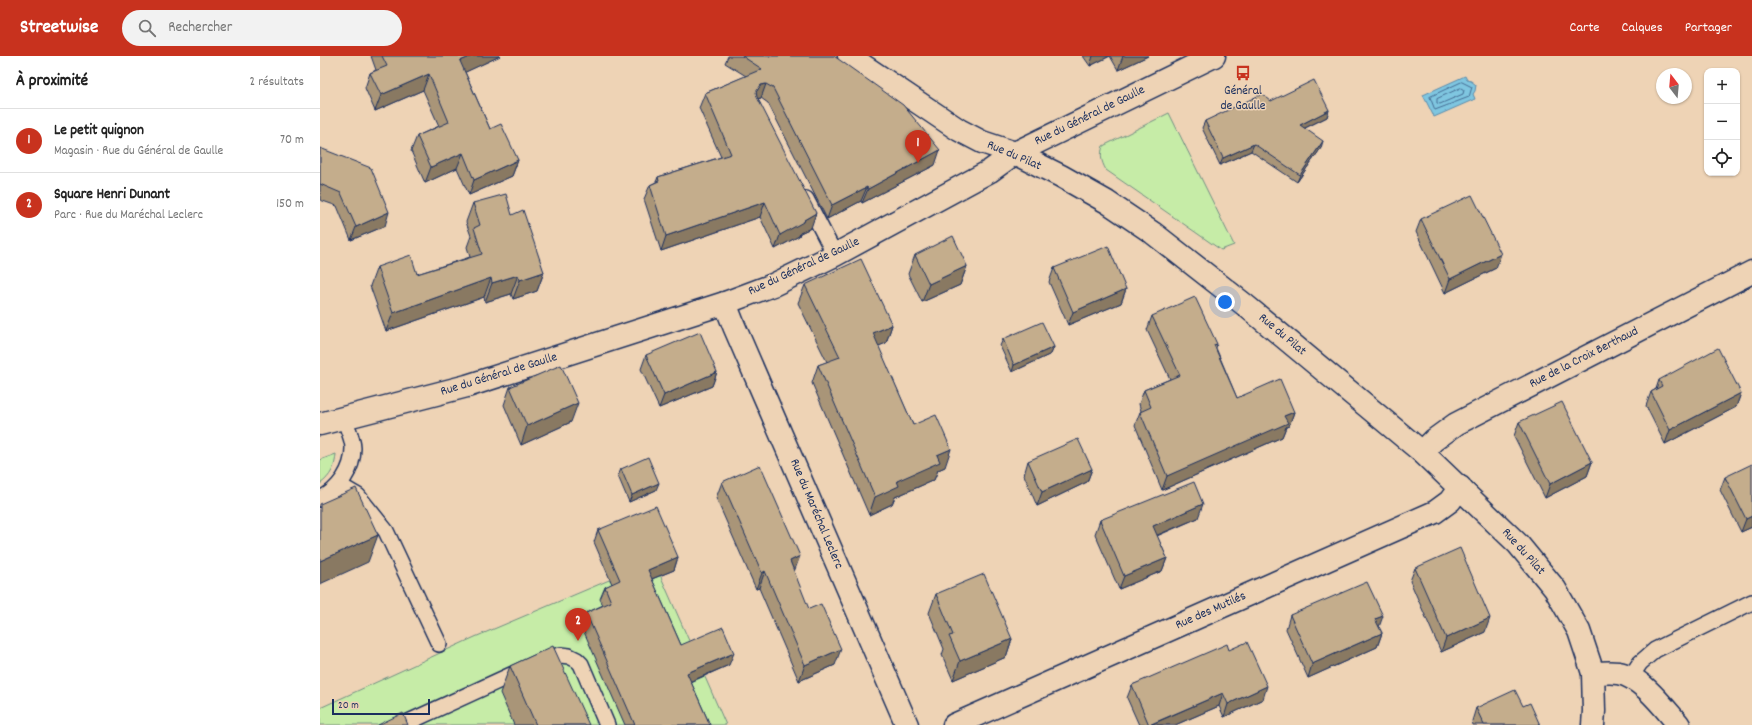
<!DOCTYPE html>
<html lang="fr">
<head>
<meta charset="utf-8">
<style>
	:root { --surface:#fff; --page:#f2f2f2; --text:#222; --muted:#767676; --line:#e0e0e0; --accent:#c8321e }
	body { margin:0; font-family:Dekko,sans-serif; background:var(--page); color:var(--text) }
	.controls { position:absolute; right:12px; top:12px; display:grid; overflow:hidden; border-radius:8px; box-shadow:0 1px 3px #0004 }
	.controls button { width:36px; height:36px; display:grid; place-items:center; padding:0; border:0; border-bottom:1px solid var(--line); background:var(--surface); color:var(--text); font:20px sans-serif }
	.compass { position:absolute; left:1336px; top:12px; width:36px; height:36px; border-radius:50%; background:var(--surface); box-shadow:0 1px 3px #0004; rotate:344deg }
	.scale { position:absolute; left:12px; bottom:10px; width:98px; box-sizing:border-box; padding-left:4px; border:2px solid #1b2f5e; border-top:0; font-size:11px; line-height:14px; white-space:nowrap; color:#1b2f5e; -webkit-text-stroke:3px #eed3b5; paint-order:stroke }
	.you { position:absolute; left:905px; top:246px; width:14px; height:14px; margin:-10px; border:3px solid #fff; border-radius:50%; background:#1a73e8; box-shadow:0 0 0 6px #1a73e833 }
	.badge { display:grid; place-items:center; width:26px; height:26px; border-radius:50%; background:var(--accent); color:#fff; font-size:13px; font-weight:700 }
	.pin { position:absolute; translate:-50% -33px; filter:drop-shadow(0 1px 2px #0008) }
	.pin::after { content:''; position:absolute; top:21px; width:14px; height:12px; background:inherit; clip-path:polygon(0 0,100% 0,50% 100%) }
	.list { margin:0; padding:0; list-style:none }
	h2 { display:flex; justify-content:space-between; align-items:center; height:52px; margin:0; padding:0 16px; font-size:17px }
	h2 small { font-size:13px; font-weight:400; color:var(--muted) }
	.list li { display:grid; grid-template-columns:26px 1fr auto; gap:12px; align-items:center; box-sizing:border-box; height:64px; padding:0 16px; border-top:1px solid var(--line) }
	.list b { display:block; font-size:15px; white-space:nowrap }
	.list p { margin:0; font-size:13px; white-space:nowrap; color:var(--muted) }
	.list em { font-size:13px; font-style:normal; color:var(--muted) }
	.icon { flex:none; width:22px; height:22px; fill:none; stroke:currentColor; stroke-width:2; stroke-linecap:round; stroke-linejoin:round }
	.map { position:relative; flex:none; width:1432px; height:669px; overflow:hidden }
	header { display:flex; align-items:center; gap:24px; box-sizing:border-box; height:56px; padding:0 20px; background:var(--accent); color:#fff }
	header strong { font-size:19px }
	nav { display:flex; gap:22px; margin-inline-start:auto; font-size:14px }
	.search { width:280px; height:36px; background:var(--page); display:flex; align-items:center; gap:10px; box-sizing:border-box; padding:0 14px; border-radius:22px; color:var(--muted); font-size:15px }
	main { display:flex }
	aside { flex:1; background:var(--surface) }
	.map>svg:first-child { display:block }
	.green { fill:#c6eca7; stroke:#708e82 }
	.water { fill:#7fc6e0; stroke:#578aac }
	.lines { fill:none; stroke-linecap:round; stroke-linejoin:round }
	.shore { stroke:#436b92; stroke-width:1 }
	.lane-casing { stroke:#1b2f5e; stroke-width:18 }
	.street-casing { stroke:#1b2f5e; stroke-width:25 }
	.secondary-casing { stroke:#1b2f5e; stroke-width:25 }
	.lane { stroke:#eed3b5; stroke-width:15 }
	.street { stroke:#eed3b5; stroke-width:22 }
	.secondary { stroke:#eed3b5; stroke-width:22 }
	.wall { fill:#a99578; stroke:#1b2f5e }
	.shaded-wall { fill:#897962; stroke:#1b2f5e }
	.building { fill:#c4ad8c; stroke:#1b2f5e }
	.labels { text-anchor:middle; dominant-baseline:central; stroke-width:3; stroke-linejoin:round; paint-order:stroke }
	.poi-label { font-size:13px; fill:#1b2f5e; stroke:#eed3b5 }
	.street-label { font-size:13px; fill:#1b2f5e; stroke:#eed3b5 }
</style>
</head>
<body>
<header>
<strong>Streetwise</strong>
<div class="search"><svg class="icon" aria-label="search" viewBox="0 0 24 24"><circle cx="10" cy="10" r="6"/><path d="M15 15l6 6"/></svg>Rechercher</div>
<nav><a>Carte</a><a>Calques</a><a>Partager</a></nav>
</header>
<main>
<aside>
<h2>À proximité<small>2 résultats</small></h2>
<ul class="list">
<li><span class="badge">1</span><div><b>Le petit quignon</b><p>Magasin · Rue du Général de Gaulle</p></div><em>70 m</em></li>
<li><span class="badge">2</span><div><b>Square Henri Dunant</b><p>Parc · Rue du Maréchal Leclerc</p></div><em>150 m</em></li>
</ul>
</aside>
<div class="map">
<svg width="1432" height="669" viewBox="0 0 1432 669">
	<rect width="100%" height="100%" fill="#eed3b5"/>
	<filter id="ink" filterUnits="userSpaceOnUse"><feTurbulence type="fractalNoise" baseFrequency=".025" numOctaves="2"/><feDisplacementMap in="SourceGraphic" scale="8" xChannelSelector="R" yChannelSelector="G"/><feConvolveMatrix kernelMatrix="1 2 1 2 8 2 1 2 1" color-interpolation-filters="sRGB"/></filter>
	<g filter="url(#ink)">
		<g class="green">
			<path d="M849,57L914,189L901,194L786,114C781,105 780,99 783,90Z"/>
			<path d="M16,398C15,411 11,420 0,428V404Z"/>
			<path d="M334,505L406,669H0V652L155,581Z"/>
		</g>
		<path class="water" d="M1145,20L1147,24L1151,25L1156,29L1155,35L1153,38L1155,43L1114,61L1103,39Z"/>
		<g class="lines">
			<g class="shore">
				<path d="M1142,26L1152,31L1149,41L1115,54L1110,41Z"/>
				<path d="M1141,32L1144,34L1143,38L1120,48L1117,47V43Z"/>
			</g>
			<defs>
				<g id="lane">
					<path d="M486,143L515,199"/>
					<path d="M19,429L38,440L66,475L119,588"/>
					<path d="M0,443C19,434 33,414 33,392C33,383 27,371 24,362"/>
					<path d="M1310,622L1320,607L1335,594L1432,546"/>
					<path d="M82,669L226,603L241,599L249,600L257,604L261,608L287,669"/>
				</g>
				<g id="street">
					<path d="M405,247L414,270L587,669"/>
					<path d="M1102,396L1114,384L1136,368L1432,216"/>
					<path d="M634,669L1115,456L1130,445L1140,431"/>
				</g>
				<g id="secondary">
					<path d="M529,0L639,74L662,86L695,97L741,120L787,146L833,177L925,249L1102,396L1198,488L1235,533L1259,575L1273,617L1274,655L1273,669"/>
					<path d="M0,368L147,330L405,247L453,229L515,199L670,115L695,97L894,0"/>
					<path d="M1273,617C1281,617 1290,616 1298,617C1321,620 1345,653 1359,669"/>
				</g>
			</defs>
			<use href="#lane" class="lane-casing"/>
			<use href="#street" class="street-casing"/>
			<use href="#secondary" class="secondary-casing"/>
			<use href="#lane" class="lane"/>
			<use href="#street" class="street"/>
			<use href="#secondary" class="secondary"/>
		</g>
		<g class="wall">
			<path d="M51,0H180L145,16L170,73L198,104L192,120L149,139L137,112L105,127L91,95L97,80L119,70L103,34L55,55L45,32L50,17L56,14Z"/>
			<path d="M408,0H514L615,109L542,147L541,145L507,163L448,47L441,42L438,43L491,172L480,177L479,180L455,193L440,161L341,195L324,143L330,129L336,126L338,121L401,101L379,52L385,37L426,20L405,7Z"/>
			<path d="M763,0H828L798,14L790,0L770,10Z"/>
			<path d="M951,45L1009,54L1007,61L985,72L1001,92L977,126L931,95L900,109L882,72L885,65Z"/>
			<path d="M0,92L65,170L31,184L17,150L0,144Z"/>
			<path d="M153,147L192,159L224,216L217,235L193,243L191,238L165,246L164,241L66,275L50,230L57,211L97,218L150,201L147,191L151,180L146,166Z"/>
			<path d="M1101,163L1176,212L1125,237L1096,176Z"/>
			<path d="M595,199L647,210L640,229L602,246L588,218Z"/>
			<path d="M734,212L806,233L801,247L748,269L729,226Z"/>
			<path d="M485,229L572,269L566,287L558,290L593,369L625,411L618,414L614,424L575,441L572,448L549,459L492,327L498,309L507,306L478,247Z"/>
			<path d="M832,260L897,288L896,292L917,342L974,356L969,370L966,371L962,381L842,434L815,369L820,356L821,355L819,348L824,334L850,323L827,274Z"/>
			<path d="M683,283L734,291L731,298L692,316L680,290Z"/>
			<path d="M326,299L397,316L392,330L339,352L321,313Z"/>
			<path d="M1339,324L1421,337L1416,351L1345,388L1326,350L1331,336L1336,333Z"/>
			<path d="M190,331L251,366L201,389L184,349Z"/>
			<path d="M1199,366L1272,406L1267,420L1225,442L1194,380Z"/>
			<path d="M708,405L772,413L767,426L717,450L704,419Z"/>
			<path d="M301,413L336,434L309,446L298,420Z"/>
			<path d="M1405,421L1432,471L1421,476L1400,434Z"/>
			<path d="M402,426L489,553L515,609L479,625L439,532L436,533L396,442Z"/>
			<path d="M878,462L837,480L847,502L842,515L799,533L775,478L780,464Z"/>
			<path d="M278,474L358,501L354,514L332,523L361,589L409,609L371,626L390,669H305L261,569L266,557L283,549L280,543L285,531L292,528L274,486Z"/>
			<path d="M1095,512L1165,576L1121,596L1090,525Z"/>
			<path d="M616,538L692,583L686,601L633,624L622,599L624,593L609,557Z"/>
			<path d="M970,559L1059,571L1062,577L1057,591L988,622L966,573Z"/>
			<path d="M909,594L943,643L904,661L899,650L855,669H819L807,642L812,629Z"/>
			<path d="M190,610L269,669H194L180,637Z"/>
			<path d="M1203,650L1220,669H1153L1152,665L1156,652Z"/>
		</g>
		<g class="shaded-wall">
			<path d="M152,0H180L135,21L140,5Z"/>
			<path d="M773,0H790L770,10Z"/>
			<path d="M803,0H828L798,14Z"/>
			<path d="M109,18L103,34L55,55L61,39Z"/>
			<path d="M446,28L441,42L436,43V36L441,29Z"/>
			<path d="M1009,54L1007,61L977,76L980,69Z"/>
			<path d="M1003,85L1001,92L977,126L980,119Z"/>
			<path d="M934,88L931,95L900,109L903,102Z"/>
			<path d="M620,94L615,109L542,147L548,133Z"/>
			<path d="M143,97L137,112L105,127L111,111Z"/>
			<path d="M198,104L192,120L149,139L154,124Z"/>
			<path d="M547,131L541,145L507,163L512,149Z"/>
			<path d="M445,146L440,161L341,195L346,180Z"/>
			<path d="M69,156L65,170L31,184L36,171Z"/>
			<path d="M496,157L491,172L480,177L479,180L455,193L460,179L484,164Z"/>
			<path d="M1181,198L1176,212L1125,237L1130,223Z"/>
			<path d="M647,210L640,229L602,246L609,228Z"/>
			<path d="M224,216L217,235L193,243L200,224Z"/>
			<path d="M198,219L191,238L165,246L172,227Z"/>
			<path d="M171,222L164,241L66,275L73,257Z"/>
			<path d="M806,233L801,247L748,269L753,256Z"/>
			<path d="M572,269L566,287L547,295L553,277Z"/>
			<path d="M734,291L731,298L692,316L694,309Z"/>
			<path d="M397,316L392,330L339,352L344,339Z"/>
			<path d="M1421,337L1416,351L1345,388L1350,374Z"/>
			<path d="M258,347L251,366L201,389L207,370Z"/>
			<path d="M974,356L969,370L966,371L962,381L842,434L847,420L964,360Z"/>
			<path d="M631,393L625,411L618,414L614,424L575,441L572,448L549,459L555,441L577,425L617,399Z"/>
			<path d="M1272,406L1267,420L1225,442L1230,428Z"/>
			<path d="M772,413L767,426L717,450L722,436Z"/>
			<path d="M339,427L336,434L309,446L312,439Z"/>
			<path d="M883,448L878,462L828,483L833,470Z"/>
			<path d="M1432,460V471L1421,476L1426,463Z"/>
			<path d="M58,479L48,506L0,528V505Z"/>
			<path d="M480,500L474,516L470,505Z"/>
			<path d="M358,501L354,514L324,526L328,514Z"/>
			<path d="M847,502L842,515L799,533L804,520Z"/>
			<path d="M445,515L439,532L436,533L442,517Z"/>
			<path d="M1063,560L1058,574L1055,563Z"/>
			<path d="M1170,562L1165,576L1121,596L1126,582Z"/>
			<path d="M1062,577L1057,591L988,622L992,608Z"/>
			<path d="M692,583L686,601L633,624L640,605Z"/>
			<path d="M521,593L515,609L479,625L485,609Z"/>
			<path d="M414,597L409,609L362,629L367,617Z"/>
			<path d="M947,630L943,643L904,661L908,648Z"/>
			<path d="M903,637L899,650L855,669H830Z"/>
		</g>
		<g class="building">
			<path d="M62,0H149V1V0H152L140,5L170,73L181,68L198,104L154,124L143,97L111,111L97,80L129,66L109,18L61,39L50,17L67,10Z"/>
			<path d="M422,0H514L583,49L620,94L548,133L547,131L512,149L453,32L446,28L441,29L436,36L437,41L496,157L484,164L485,165L460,179L445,146L346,180L330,129L339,125L338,121L411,98L385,37L442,13Z"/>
			<path d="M994,24L1009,54L980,69L1003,85L980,119L934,88L903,102L885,65L942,38L951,45Z"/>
			<path d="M0,92L51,112L69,156L36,171L21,137L0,128Z"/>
			<path d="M186,138L192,159L203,154L224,216L200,224L198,219L172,227L171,222L73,257L57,211L91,199L97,218L162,198L154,172L160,169L153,147Z"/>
			<path d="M1152,139L1181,198L1130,223L1101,163Z"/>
			<path d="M633,180L647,210L609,228L595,199Z"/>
			<path d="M788,190L806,233L753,256L734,212Z"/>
			<path d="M541,203L572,269L553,277L593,369L616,359L631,393L617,399L620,406L577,425L579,430L555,441L498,309L520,301L485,229Z"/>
			<path d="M875,241L897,288L894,289L917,342L960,323L974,356L964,360L968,367L847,420L820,356L831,351L824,334L860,319L832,260Z"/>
			<path d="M722,266L734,291L694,309L683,283Z"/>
			<path d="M380,276L397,316L344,339L326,299Z"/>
			<path d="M1398,292L1421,337L1350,374L1331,336L1342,330L1339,324Z"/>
			<path d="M241,309L258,347L207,370L190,331Z"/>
			<path d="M1242,346L1272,406L1230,428L1199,366Z"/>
			<path d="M758,383L772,413L722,436L708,405Z"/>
			<path d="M328,401L339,427L312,439L301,413Z"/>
			<path d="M1432,408V460L1426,463L1405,421Z"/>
			<path d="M440,409L480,500L470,505L489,553L501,548L521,593L485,609L445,515L442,517L402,426Z"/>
			<path d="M874,426L883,448L833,470L847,502L804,520L780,464Z"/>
			<path d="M36,432L58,479L0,505V448Z"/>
			<path d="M336,450L358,501L328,514L361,589L403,571L414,597L367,617L390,669H315L266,557L291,546L285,531L300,524L278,474Z"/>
			<path d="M1140,492L1170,562L1126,582L1095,512Z"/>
			<path d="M664,518L692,583L640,605L629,580L633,579L616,538Z"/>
			<path d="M1047,526L1063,560L1055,563L1062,577L992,608L970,559Z"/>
			<path d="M927,586L947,630L908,648L903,637L829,669L812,629L907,588L909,594Z"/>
			<path d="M233,590L269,669H216L190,610Z"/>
			<path d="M1195,634L1203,650L1210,647L1220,669H1164L1156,652Z"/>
			<path d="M83,657L88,669H58Z"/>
		</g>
	</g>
	<defs>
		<symbol id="bus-bare" viewBox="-9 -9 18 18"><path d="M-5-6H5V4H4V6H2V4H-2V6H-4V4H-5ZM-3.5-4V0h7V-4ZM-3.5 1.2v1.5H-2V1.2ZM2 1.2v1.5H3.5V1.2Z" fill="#c8321e" stroke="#eed3b5" stroke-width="2.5" paint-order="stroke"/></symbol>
	</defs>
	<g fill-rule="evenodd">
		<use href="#bus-bare" x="912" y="6" width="22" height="22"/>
	</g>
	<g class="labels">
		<g class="poi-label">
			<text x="923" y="35">Général<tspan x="923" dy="15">de Gaulle</tspan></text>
		</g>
		<g class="street-label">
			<text transform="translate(770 60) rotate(-26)">Rue du Général de Gaulle</text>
			<text transform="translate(694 100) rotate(23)">Rue du Pilat</text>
			<text transform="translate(484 211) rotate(-25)">Rue du Général de Gaulle</text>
			<text transform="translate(962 279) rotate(40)">Rue du Pilat</text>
			<text transform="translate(1264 302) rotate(-27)">Rue de la Croix Berthaud</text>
			<text transform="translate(179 319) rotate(-17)">Rue du Général de Gaulle</text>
			<text transform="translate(496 458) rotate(67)">Rue du Maréchal Leclerc</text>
			<text transform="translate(1203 496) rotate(48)">Rue du Pilat</text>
			<text transform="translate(891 555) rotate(-24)">Rue des Mutilés</text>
		</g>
	</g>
</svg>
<div class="controls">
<button>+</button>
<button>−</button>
<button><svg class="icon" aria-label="locate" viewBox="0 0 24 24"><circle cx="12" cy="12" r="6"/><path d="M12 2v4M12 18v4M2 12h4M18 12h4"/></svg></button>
</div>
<svg class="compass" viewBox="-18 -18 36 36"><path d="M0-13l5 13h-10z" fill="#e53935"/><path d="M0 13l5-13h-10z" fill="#767676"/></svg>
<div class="scale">20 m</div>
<div class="you"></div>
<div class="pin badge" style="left:598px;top:107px">1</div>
<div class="pin badge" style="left:258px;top:585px">2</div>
</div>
</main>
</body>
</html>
